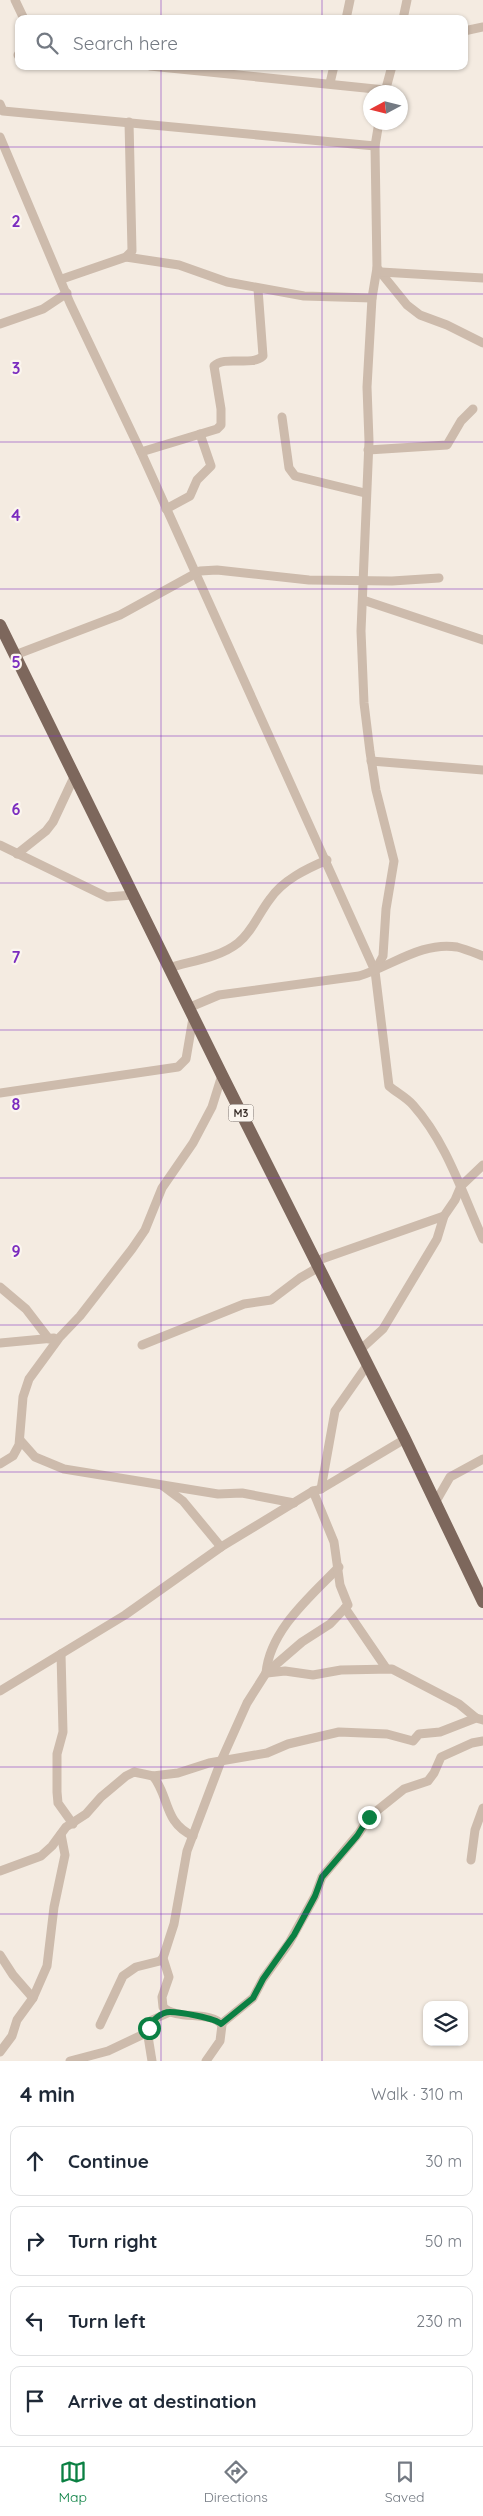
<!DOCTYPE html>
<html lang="en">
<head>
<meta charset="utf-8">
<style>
	:root { --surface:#fff; --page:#f2f2f3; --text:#1f2937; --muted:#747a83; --line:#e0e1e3; --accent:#0b8043 }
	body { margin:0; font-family:Quicksand,sans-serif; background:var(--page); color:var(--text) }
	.controls { position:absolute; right:15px; bottom:15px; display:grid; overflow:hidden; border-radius:10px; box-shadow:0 1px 4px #0004 }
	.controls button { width:45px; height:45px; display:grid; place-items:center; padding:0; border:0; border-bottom:1px solid var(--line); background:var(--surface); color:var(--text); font:25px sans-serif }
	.compass { position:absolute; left:363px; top:85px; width:45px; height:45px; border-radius:50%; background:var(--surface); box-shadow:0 1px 4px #0004; rotate:263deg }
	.stop { position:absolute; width:15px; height:15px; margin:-11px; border:4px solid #0b8043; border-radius:50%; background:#fff }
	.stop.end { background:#0b8043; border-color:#fff; box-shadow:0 1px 5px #0008 }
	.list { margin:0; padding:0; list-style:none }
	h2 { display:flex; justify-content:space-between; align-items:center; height:65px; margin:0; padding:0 20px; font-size:21px }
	h2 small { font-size:16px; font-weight:400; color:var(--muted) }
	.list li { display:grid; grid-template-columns:32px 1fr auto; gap:15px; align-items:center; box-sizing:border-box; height:70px; margin:0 10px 10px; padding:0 10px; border:1px solid var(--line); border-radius:10px }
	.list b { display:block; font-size:19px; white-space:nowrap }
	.list em { font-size:16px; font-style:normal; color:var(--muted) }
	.icon { flex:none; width:28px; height:28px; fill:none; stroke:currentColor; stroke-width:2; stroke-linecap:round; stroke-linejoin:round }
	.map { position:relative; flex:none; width:483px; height:2061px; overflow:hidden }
	.search { position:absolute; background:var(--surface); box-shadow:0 1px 4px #0004; left:15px; right:15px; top:15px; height:55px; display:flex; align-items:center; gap:12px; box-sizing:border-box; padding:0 18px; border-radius:10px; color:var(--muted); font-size:19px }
	.sheet { height:385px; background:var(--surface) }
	nav { display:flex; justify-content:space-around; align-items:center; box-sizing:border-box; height:70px; border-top:1px solid var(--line); background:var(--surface); font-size:14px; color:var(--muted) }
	nav a { display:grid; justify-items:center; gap:2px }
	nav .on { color:var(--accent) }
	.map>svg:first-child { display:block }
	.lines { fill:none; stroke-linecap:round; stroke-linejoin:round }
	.street { stroke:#cdbbac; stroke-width:9 }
	.primary { stroke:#7d675c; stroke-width:12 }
	.route { stroke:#0b8043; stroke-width:6 }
	.grid { fill:none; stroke:#7b2cbf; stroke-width:1; stroke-opacity:0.55 }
	.labels { text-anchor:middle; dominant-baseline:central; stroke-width:4.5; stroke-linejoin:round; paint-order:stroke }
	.shield { fill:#fbf5ee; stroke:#756b66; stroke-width:1 }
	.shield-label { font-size:11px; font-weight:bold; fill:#3b302b }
	.grid-label { font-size:16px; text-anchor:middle; font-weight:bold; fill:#7b2cbf; stroke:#fbf5ee; stroke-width:4.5; stroke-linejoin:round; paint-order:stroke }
</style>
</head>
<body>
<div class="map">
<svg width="483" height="2061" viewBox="0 0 483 2061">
	<rect width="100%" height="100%" fill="#f4ebe1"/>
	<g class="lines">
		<g class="street">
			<path d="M15,0L24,19"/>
			<path d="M346,19L350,0"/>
			<path d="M403,19L407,0"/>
			<path d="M464,31L483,27"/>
			<path d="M18,55H19"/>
			<path d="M150,66L385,90"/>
			<path d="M330,83L334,66"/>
			<path d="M385,92L392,66"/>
			<path d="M0,104L3,111L375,146"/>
			<path d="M0,137L70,303L141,452L375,971L389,1086C397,1093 406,1097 413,1105C447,1143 462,1193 483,1239"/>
			<path d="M126,257L179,265L227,282L304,296L372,298"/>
			<path d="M377,268L407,305L420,315L447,325L483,343"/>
			<path d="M381,272L483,278"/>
			<path d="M62,279L126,257L132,251L129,122"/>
			<path d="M0,324L43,309L67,293"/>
			<path d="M282,417L289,468L295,476L365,493"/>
			<path d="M368,450L447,445L461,421L473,409"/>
			<path d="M141,452L217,429L221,425V409L214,366C225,355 251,367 263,356L258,289"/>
			<path d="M166,509L190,496L197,480L211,466L200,434"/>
			<path d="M363,600L483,640"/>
			<path d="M15,655L120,615L200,571L217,570L309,580L392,581L439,578"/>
			<path d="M371,761L483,770"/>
			<path d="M0,845L107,897L133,895"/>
			<path d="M17,854L46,831L53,822L75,775"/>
			<path d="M169,968C191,961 219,958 238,943C252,932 259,913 270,899C283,880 306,869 327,860"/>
			<path d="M375,971L383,956L386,909L394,861L376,790L370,752L364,703L361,631L369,441L367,387L372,298L377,268L375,146L379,122"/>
			<path d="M188,1008L219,995L359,976C390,967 422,941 457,947C465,949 475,953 483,956"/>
			<path d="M0,1093L178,1067L186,1059L193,1018"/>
			<path d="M316,1261L444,1216"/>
			<path d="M0,1287L26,1309L49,1339"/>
			<path d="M0,1343L54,1338"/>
			<path d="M142,1345L244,1304L271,1300L300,1278L319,1267"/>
			<path d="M360,1350L383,1329L437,1239L444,1216L455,1200L461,1186L483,1165"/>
			<path d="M20,1440L35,1457L64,1469L218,1494L242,1493L294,1503"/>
			<path d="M0,1464L13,1456L19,1445L23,1397L29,1379L59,1338L80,1316L132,1249L145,1230L162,1188L193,1143L212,1107L222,1075"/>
			<path d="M163,1486L183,1501L221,1547"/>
			<path d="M321,1489L335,1411L368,1364"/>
			<path d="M435,1503L450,1477L483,1459"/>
			<path d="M345,1608L386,1668"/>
			<path d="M61,1654L63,1732L57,1754V1792L58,1803L73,1824"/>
			<path d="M266,1673C270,1630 310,1597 339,1567"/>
			<path d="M267,1673L285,1671L313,1675L341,1670L392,1669L459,1704L476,1718"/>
			<path d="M0,1691L125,1615L221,1547L313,1491L321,1489L405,1439"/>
			<path d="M153,1776C170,1797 163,1822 193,1836"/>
			<path d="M471,1860L475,1830L483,1808"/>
			<path d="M0,1871L41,1856L52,1846L66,1827L86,1814L101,1797L126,1776L134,1772L153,1776L178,1773L209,1763L267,1753L288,1744L339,1732L387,1734L413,1741L419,1734L440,1732L476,1718L483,1720"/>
			<path d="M0,1955L13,1975L33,1998"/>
			<path d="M221,2024L253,1998L263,1979L289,1943L315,1896L322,1877L359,1833L369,1817L404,1789L428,1781L434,1773L441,1757L472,1743L483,1741"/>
			<path d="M100,2025L123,1976L136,1967L160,1961L163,1958"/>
			<path d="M147,2030L152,2061"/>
			<path d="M0,2052L12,2036L17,2020L33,1998L47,1966L54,1907L65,1855L61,1834"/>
			<path d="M70,2061L108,2051L144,2034L152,2020L170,2012"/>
			<path d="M206,2061L220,2041L222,2025C211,2010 177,2021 163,2007L162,1997L169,1977L163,1958L174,1924L187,1851L221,1761L247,1703L266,1673L302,1642L330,1624L348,1605L340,1585L334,1542L313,1491"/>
		</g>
		<path class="primary" d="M0,625L222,1075L405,1439L483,1602"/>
	</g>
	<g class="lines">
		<path class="route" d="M149,2028C152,2020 161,2012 170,2012C180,2012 215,2018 221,2024L253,1998L263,1979L294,1935L315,1896L322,1877L357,1836L369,1817"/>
	</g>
	<path class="grid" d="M161,0V19M322,0V19M161,66V2061M322,66V2061M0,147H483M0,294H483M0,442H483M0,589H483M0,736H483M0,883H483M0,1030H483M0,1178H483M0,1325H483M0,1472H483M0,1619H483M0,1767H483M0,1914H483"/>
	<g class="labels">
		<rect class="shield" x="228.5" y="1104.5" width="25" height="17" rx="4"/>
		<g class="shield-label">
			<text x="241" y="1113">M3</text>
		</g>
	</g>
	<g class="grid-label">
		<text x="16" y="227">2</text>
		<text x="16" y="374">3</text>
		<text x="16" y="521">4</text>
		<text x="16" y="668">5</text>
		<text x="16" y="815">6</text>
		<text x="16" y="963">7</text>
		<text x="16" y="1110">8</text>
		<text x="16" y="1257">9</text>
	</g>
</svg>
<div class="controls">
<button><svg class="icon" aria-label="layers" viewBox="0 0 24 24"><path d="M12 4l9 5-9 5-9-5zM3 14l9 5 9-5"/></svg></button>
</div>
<svg class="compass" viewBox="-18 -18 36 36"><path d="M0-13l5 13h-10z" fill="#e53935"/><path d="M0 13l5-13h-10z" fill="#747a83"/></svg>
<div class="stop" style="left:149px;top:2028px"></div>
<div class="stop end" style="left:369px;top:1817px"></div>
<div class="search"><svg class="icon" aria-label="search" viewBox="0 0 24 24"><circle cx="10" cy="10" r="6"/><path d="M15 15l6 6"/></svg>Search here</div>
</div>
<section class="sheet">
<h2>4 min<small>Walk · 310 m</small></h2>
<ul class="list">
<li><svg class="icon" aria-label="ahead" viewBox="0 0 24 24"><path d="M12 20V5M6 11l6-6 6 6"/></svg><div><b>Continue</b></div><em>30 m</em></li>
<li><svg class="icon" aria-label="right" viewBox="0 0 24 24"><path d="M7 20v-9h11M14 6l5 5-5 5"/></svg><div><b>Turn right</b></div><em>50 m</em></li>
<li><svg class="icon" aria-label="left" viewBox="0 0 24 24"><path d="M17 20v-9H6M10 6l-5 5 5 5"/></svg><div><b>Turn left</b></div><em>230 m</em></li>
<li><svg class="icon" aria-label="arrive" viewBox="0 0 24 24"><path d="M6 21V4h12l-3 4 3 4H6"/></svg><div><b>Arrive at destination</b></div></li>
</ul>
</section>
<nav>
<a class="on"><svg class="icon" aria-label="map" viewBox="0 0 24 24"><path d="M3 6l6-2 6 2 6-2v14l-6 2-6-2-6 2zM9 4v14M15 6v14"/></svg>Map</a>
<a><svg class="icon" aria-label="directions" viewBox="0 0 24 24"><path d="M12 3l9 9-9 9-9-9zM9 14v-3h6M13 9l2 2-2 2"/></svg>Directions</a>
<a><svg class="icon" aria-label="saved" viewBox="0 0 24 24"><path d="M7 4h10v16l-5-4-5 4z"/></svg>Saved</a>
</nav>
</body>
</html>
